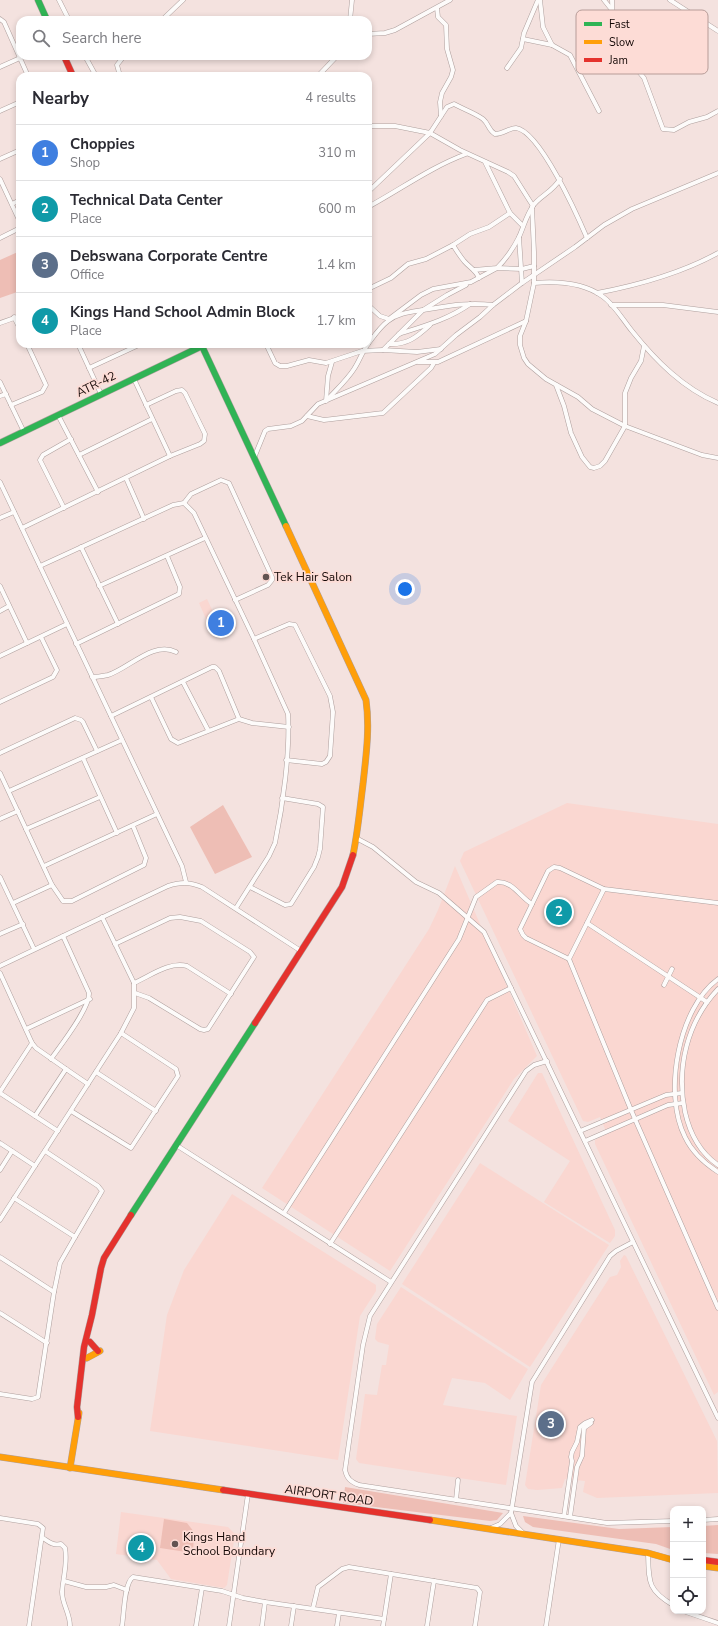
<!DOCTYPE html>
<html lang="en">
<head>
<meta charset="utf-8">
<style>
	:root { --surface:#fff; --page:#f2f2f3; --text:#2b2b33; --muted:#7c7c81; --line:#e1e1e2; --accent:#2563eb }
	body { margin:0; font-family:"Nunito Sans",sans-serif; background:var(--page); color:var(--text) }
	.controls { position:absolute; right:12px; bottom:12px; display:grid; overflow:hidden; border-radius:8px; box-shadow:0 2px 6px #0003 }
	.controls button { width:36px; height:36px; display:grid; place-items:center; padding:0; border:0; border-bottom:1px solid var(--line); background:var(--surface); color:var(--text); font:20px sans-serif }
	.you { position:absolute; left:405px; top:589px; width:14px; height:14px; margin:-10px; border:3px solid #fff; border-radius:50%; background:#1a73e8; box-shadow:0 0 0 6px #1a73e833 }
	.badge { display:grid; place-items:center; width:26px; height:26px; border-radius:50%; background:var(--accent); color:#fff; font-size:13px; font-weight:700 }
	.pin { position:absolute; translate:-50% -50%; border:2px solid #fff; box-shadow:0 1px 4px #0006 }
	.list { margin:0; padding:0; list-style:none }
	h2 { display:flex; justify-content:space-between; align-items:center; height:52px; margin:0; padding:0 16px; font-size:17px }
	h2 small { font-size:13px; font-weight:400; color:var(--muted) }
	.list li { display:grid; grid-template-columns:26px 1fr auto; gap:12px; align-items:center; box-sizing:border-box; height:56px; padding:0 16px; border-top:1px solid var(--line) }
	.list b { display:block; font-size:15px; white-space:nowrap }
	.list p { margin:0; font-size:13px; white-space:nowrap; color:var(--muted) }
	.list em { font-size:13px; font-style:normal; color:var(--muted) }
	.icon { flex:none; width:22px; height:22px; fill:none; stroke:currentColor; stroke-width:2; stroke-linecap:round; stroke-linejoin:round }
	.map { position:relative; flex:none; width:718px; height:1626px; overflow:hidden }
	.search { position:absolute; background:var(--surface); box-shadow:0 2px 6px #0003; left:16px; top:16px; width:356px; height:44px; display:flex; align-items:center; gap:10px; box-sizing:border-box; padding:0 14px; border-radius:12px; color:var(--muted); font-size:15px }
	.panel { position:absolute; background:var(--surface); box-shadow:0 2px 6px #0003; left:16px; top:72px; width:356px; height:276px; border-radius:12px }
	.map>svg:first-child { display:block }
	.built { fill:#fad7d1 }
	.green { fill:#eebeb5 }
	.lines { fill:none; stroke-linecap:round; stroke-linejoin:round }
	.street-casing { stroke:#ae9f9d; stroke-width:5 }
	.fast-casing { stroke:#ae9f9d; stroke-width:7 }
	.slow-casing { stroke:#ae9f9d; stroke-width:7 }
	.jam-casing { stroke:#ae9f9d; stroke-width:7 }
	.street { stroke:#fdfbfa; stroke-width:4 }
	.fast { stroke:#30b455; stroke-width:6 }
	.slow { stroke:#ff9f0a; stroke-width:6 }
	.jam { stroke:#e5322d; stroke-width:6 }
	.poi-dot { fill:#625452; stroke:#fddcd6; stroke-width:1.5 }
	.labels { text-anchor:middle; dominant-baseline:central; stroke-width:3.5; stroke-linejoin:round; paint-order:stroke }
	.street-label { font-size:12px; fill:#140806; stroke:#fddcd6 }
	.poi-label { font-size:12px; fill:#140806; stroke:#fddcd6; text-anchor:start }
	.key { fill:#fddcd6; stroke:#b79c98; stroke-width:1 }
	.key-label { font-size:11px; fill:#140806 }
</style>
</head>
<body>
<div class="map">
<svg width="718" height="1626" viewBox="0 0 718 1626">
	<rect width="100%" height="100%" fill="#f4e2df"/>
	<g class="built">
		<path d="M207,599L214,614L227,608L237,628L218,638L217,635L214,637L199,603Z"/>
		<path d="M567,803L718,824V1392L714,1395L595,1144V1140L607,1134L600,1117L588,1122L583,1121L460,861L464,852Z"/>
		<path d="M455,866L537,1056L514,1079L390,1271L262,1188L429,929L438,910Z"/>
		<path d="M538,1073H542L615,1230V1236L610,1243L544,1202L570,1161L508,1121Z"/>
		<path d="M480,1163L609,1245L530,1367L402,1284Z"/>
		<path d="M232,1194L376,1285V1291L360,1316L338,1460L150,1431L167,1315L184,1270Z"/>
		<path d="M624,1255L626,1256L717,1441L718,1493L597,1498L583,1492L585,1481L565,1479L562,1488L537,1490L528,1489L525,1485L541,1385L610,1277L617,1275L621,1267L620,1261Z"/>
		<path d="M401,1287L528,1369L510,1400L485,1383L452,1378L443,1405L517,1416L506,1485L359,1463L356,1459L365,1394L377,1395L382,1365H386L389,1345L378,1342L375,1339L377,1324Z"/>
		<path d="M121,1512L228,1527L235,1534L227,1585L224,1588L171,1579L157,1560L116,1554Z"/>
	</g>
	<g class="green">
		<path d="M20,251V291L0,298V260Z"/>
		<path d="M223,805L252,857L215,874L190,827Z"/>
		<path d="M345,1487L503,1513L497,1520L490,1521L343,1503Z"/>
		<path d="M523,1516L619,1529L673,1527V1550L656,1544L533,1527L525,1522Z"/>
		<path d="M164,1519L187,1523L194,1532L193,1553L160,1548Z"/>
		<path d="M718,1525V1554L703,1553V1526Z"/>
	</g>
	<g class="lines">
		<defs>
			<g id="street">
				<path d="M59,0L69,20"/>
				<path d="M540,0L543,27L552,45"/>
				<path d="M604,0L612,10"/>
				<path d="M612,0L613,25L617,38L635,67L644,78L663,129L674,130L689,122L707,117L718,111"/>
				<path d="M670,0L718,31"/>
				<path d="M437,8L438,17L446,25L447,49L453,70L451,77L442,93L440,102L441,116"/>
				<path d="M0,19L4,22L28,76"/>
				<path d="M162,20L183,0"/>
				<path d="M350,20L352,0"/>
				<path d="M368,34L385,33L395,30L450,0"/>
				<path d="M523,39L552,45L570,55L599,111"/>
				<path d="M85,56L96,76"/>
				<path d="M0,67L20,58"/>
				<path d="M507,68L521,48L524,33L538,0"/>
				<path d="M120,76L117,65L124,56"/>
				<path d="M318,76L337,56"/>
				<path d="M0,111L20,102"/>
				<path d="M368,126H395L430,133L447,107L454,104C463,109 475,113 483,119C489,124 488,130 495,134C503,134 509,128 516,128C540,131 578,217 587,238"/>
				<path d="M0,159L20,150"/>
				<path d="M485,162L510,213"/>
				<path d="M0,179L20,222"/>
				<path d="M560,179C553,192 539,196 532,207L534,252V283L526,321L520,336V345L524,358L528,364L546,379L578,397L592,409L625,426L702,455L718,458"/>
				<path d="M368,192L430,133L460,150L508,172L514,176L533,206C526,216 524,226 519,237C513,249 506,259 497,268L474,270"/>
				<path d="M12,204L20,200"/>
				<path d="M368,207C401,189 431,167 466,154"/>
				<path d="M519,237L522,283"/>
				<path d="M0,238L20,228"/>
				<path d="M453,245L470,234L489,227L510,213L522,225"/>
				<path d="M534,283C557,281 582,282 602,296C614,304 623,320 632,331C656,361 683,388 718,403"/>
				<path d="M368,289L391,278L408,264L426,259L453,245C456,250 460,256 464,261C470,268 476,270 479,278"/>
				<path d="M597,293C639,285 680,274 718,253"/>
				<path d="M368,305L380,316L389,319L421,295L433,289L471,282L497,268L522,269L534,266"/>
				<path d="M611,305H663L718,312"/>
				<path d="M14,317L20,329"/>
				<path d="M0,323L20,316"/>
				<path d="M399,334C424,326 449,319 470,304"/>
				<path d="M78,344L101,394"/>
				<path d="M266,344L275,363L280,366H287L309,360L326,363L362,351L383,350L417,352L441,349"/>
				<path d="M368,344C374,336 380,327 388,321C398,313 411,312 423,310C448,306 467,302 493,305"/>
				<path d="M389,344C407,345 417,337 430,325"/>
				<path d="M383,350L423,310L447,295L466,285"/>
				<path d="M418,362H438L526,321"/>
				<path d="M89,368L141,344"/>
				<path d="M134,379L170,456"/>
				<path d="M0,382L11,405"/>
				<path d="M556,385L564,406L571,433L582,457L590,467L594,468L600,466L605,461L625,426V393L631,378L641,361L644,346"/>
				<path d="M0,396L6,394"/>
				<path d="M327,400C336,390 347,380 354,369C360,360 362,352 368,344"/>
				<path d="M326,401L328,376L332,362"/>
				<path d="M58,415L98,492"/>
				<path d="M307,416L324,420L383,413L431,368L434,363"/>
				<path d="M24,432L11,405L42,392L46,385L27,344"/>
				<path d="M79,455L152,419"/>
				<path d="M254,458L265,431L268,429L291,426L302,421L318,404L435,354L456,335L480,317L493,305L522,283L575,247L604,225L632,209L718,173"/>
				<path d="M126,478L144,519"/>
				<path d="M0,482L182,866L186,882"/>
				<path d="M184,503L191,494L221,480L229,483L272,577V580L268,585L235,600"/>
				<path d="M64,508L40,460L43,455L71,439"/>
				<path d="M0,518L14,512"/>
				<path d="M22,528L170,456L200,444L204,441L205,434L185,393L182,390L176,391L146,405"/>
				<path d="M81,547L118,624"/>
				<path d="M40,566L173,505L184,503L194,513L254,639L288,714C290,753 283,805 275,843L269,856L236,908"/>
				<path d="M0,586L27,643"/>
				<path d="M99,586L205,538"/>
				<path d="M0,611L9,606"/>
				<path d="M254,639L289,624L295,625L330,696L333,712L330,756L326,762L322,764L286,760"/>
				<path d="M76,644L179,594L180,587L167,556"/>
				<path d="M0,656L67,624"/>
				<path d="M92,677C97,677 103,676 108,675C128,669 154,640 176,652"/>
				<path d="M183,682L208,730"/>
				<path d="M151,697L171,739L178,743L239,719L252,723L289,727"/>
				<path d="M0,702L53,677L57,670L41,637"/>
				<path d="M111,716L212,667H215L219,671L239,719"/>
				<path d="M0,753L75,718L81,720L83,722L97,751"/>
				<path d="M83,758L117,833"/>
				<path d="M0,773L52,885L63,901H72L144,865L146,858L133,826"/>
				<path d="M9,791L122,740"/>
				<path d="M0,819L18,811"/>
				<path d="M26,829L100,797"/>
				<path d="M356,838L373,847L416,882L439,893L484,932L718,1418"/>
				<path d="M44,866L157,814"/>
				<path d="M0,877L34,949"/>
				<path d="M250,887L285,905L291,904L314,867L318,857L320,849L323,807L318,804L282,798"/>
				<path d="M13,903L52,885"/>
				<path d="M718,903L604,889L560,868L554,867L548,871L520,929L523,935L526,938L569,959L631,1110L718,1308"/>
				<path d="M587,923L707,1002"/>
				<path d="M0,934L23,924"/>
				<path d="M115,944L170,918L180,917L201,921L250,952L254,957L208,1029L204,1030L200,1029L149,998L135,993"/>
				<path d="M569,959L604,889"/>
				<path d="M0,966L168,886C181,882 189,882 202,887L301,951"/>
				<path d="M0,973L32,1043L36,1048L66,1069"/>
				<path d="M718,979C678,1008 663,1094 685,1137C692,1152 704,1163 718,1172"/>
				<path d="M134,983C150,976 170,961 187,966L231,994"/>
				<path d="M664,985L672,969"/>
				<path d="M718,989C687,1022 676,1068 685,1112C690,1134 699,1152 718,1165"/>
				<path d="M26,1029L90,999"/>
				<path d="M51,1059C61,1045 90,1008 89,993L63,936"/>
				<path d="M547,1061L534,1065L526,1071L370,1316L363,1345L345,1470C347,1479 351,1482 359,1485L607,1523L673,1521"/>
				<path d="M96,1072L156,1111"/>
				<path d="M0,1092L32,1043"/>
				<path d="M0,1093L58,1131"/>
				<path d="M71,1111L131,1148L178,1076L176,1069L121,1033"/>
				<path d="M35,1116L66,1069L88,1084"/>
				<path d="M580,1131L666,1095L682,1093"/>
				<path d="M585,1141L668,1105L683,1103"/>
				<path d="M0,1143L35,1166"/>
				<path d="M176,1145L391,1282"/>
				<path d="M0,1170L12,1151"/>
				<path d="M14,1198L75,1237L102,1191L98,1186L45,1151"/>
				<path d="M284,1213L459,939L476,897L497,882C513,881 520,897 532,904"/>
				<path d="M0,1220L121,1033L134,1008V983L102,917"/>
				<path d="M330,1244L487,1000L511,988"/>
				<path d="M0,1257L54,1292L60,1263L75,1237"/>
				<path d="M0,1313L47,1343"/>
				<path d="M0,1394L32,1399L38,1397L54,1292"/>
				<path d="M456,1500L458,1480"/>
				<path d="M564,1516L572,1461L571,1457L572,1452L577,1442L580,1427L585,1423L592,1420"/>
				<path d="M570,1517L577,1467L582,1456L584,1428L591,1423"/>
				<path d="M0,1518L38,1524L43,1528L29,1626"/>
				<path d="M703,1520L718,1519"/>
				<path d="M491,1528L500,1524L511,1513"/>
				<path d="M523,1533L516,1526L511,1513L532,1382L610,1256L616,1251L633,1242"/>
				<path d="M43,1538C49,1542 53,1546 61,1544L65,1548C68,1563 63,1577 62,1592C62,1604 70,1613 70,1626"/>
				<path d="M648,1553C649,1581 647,1590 673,1605"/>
				<path d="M64,1581L86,1587H106L114,1585L127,1590"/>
				<path d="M313,1608L318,1587L342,1569L349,1567L477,1588L480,1592L475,1626"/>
				<path d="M683,1611L718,1623"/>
				<path d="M122,1626C124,1615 124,1583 133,1577L222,1591L243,1598L265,1602L384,1619"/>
				<path d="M196,1626L202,1588"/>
				<path d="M229,1626L248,1494"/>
				<path d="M262,1626L265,1602"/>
				<path d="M291,1626L294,1606"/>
				<path d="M337,1626L339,1613"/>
				<path d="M383,1626L391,1574"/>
				<path d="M427,1626L434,1581"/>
				<path d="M546,1626L559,1539"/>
			</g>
			<g id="fast">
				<path d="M38,0L47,20"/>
				<path d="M201,344L286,526"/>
				<path d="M0,443L202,346"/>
				<path d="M131,1215L255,1023"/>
			</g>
			<g id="slow">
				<path d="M286,526L366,700C370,728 366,756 363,784C360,807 358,831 353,855"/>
				<path d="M87,1358L100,1351"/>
				<path d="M0,1457L223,1490"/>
				<path d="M70,1468L79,1413"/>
				<path d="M430,1520L648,1553L673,1560"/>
				<path d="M703,1566L718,1568"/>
			</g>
			<g id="jam">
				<path d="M64,56L73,76"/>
				<path d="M255,1023L342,887L353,855"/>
				<path d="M90,1342L98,1351"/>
				<path d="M78,1417L77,1407L84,1347L92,1315L101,1268L104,1258L131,1215"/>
				<path d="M223,1490L430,1520"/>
				<path d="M703,1560L718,1562"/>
			</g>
		</defs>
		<use href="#street" class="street-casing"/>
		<use href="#fast" class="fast-casing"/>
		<use href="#slow" class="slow-casing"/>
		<use href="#jam" class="jam-casing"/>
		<use href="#street" class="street"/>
		<use href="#fast" class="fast"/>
		<use href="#slow" class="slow"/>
		<use href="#jam" class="jam"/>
	</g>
	<g class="poi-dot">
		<circle cx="266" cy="577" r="4"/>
		<circle cx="175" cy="1544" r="4"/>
	</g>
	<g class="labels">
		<g class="street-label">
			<text transform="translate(96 384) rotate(-26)">ATR-42</text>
			<text transform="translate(329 1495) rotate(8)">AIRPORT ROAD</text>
		</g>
		<g class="poi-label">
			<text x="274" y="577">Tek Hair Salon</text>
			<text x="183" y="1537">Kings Hand<tspan x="183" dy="14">School Boundary</tspan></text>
		</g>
	</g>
	<rect x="576" y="10" width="132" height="64" rx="6" class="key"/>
	<rect x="584" y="22" width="18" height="4" fill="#30b455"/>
	<rect x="584" y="40" width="18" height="4" fill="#ff9f0a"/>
	<rect x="584" y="58" width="18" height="4" fill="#e5322d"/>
	<g class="key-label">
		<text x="609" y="28">Fast</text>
		<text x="609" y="46">Slow</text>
		<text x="609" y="64">Jam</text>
	</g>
</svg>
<div class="controls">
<button>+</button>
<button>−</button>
<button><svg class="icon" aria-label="locate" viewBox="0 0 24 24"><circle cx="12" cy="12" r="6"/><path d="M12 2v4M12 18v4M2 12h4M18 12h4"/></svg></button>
</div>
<div class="you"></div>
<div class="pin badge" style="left:221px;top:623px;background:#3f7fe0">1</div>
<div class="pin badge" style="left:559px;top:912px;background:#0f9aa8">2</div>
<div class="pin badge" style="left:551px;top:1424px;background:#5c6f8a">3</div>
<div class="pin badge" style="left:141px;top:1548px;background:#0f9aa8">4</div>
<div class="search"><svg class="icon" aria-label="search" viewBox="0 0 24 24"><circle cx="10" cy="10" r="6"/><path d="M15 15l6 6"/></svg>Search here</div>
<section class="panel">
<h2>Nearby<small>4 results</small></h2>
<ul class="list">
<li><span class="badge" style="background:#3f7fe0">1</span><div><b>Choppies</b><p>Shop</p></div><em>310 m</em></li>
<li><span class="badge" style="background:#0f9aa8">2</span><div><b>Technical Data Center</b><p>Place</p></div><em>600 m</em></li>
<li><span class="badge" style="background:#5c6f8a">3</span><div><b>Debswana Corporate Centre</b><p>Office</p></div><em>1.4 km</em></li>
<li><span class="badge" style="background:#0f9aa8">4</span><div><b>Kings Hand School Admin Block</b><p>Place</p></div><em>1.7 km</em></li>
</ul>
</section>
</div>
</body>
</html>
